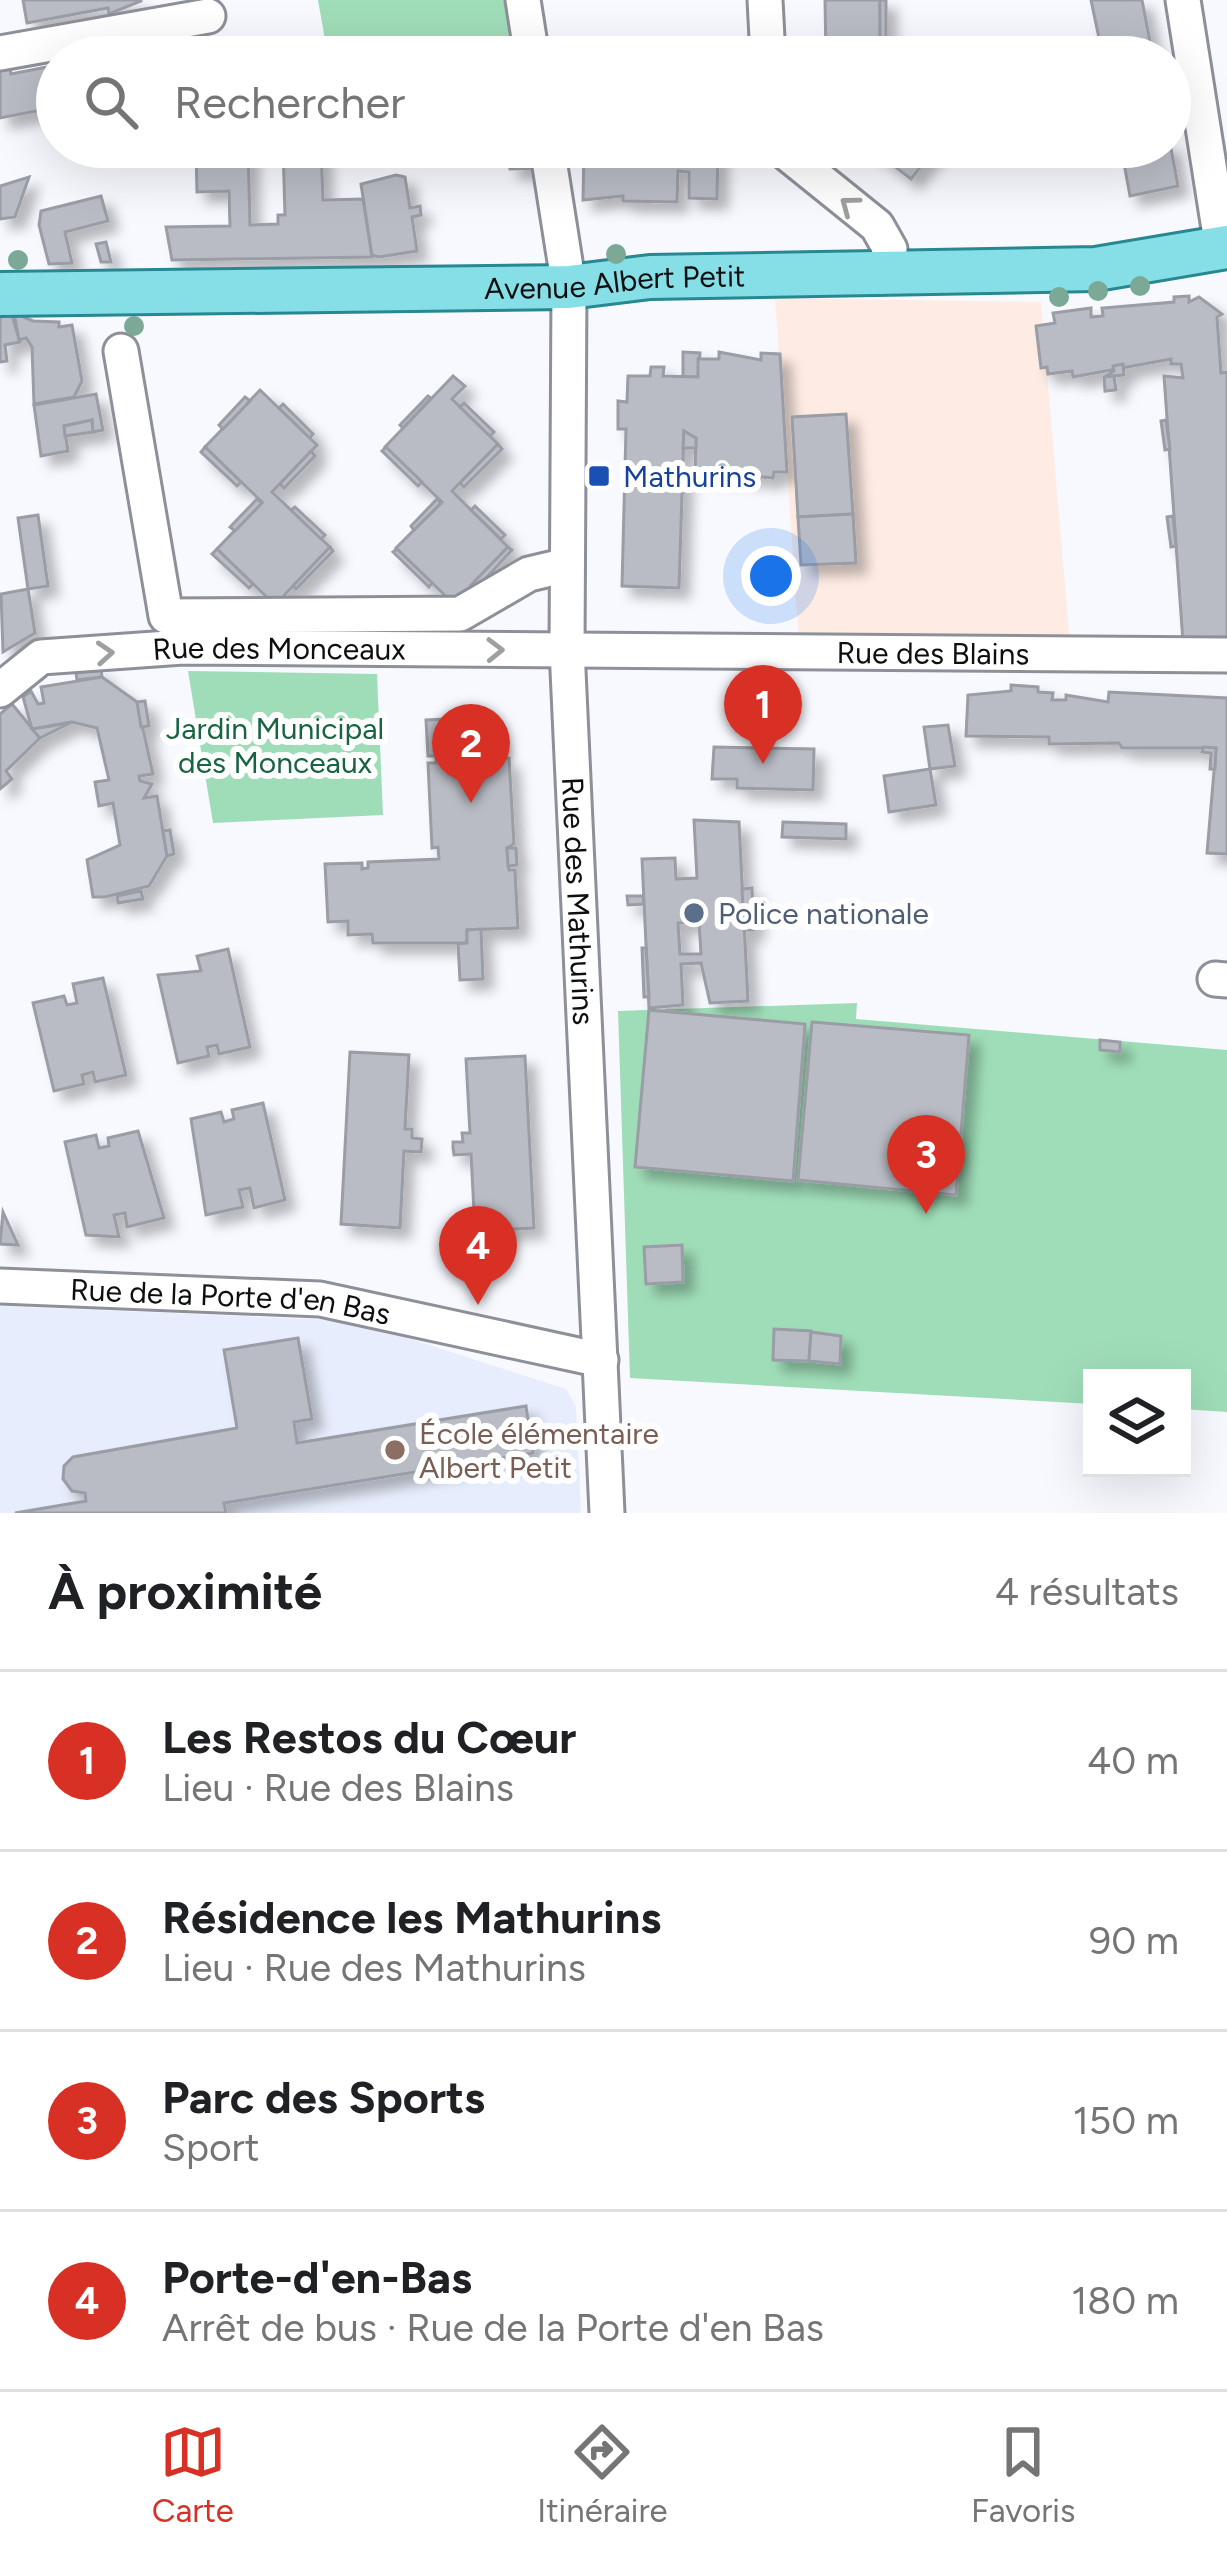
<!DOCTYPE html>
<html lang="fr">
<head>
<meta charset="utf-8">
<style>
	:root { --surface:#fff; --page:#f6f6f6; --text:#202124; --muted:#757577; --line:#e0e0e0; --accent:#d93025 }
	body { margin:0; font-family:Figtree,sans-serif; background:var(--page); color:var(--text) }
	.controls { position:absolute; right:36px; bottom:36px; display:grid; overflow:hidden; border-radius:0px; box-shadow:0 12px 48px #0002 }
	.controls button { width:108px; height:108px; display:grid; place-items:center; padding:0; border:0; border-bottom:3px solid var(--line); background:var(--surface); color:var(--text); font:60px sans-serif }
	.you { position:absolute; left:771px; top:576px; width:42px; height:42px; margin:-30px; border:9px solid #fff; border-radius:50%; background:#1a73e8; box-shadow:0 0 0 18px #1a73e833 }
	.badge { display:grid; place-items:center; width:78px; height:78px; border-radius:50%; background:var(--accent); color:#fff; font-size:39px; font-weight:700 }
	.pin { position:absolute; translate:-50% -99px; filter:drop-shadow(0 3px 6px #0008) }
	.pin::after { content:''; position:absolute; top:63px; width:42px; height:36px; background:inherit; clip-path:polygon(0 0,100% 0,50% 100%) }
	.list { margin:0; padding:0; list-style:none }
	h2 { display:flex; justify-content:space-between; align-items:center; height:156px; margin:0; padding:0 48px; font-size:51px }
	h2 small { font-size:39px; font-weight:400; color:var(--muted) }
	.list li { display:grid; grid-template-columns:78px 1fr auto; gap:36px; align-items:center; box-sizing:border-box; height:180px; padding:0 48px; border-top:3px solid var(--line) }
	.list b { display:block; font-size:45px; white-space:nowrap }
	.list p { margin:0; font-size:39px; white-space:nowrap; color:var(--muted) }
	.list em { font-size:39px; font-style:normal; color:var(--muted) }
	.icon { flex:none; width:66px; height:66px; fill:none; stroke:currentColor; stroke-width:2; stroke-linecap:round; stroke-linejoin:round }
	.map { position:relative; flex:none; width:1227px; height:1513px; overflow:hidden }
	.search { position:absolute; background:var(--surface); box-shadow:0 12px 48px #0002; left:36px; right:36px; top:36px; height:132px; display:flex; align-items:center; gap:30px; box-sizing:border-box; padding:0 42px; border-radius:66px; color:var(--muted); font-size:45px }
	.sheet { height:876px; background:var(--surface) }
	nav { display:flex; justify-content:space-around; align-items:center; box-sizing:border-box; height:168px; border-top:3px solid var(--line); background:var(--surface); font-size:33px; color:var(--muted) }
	nav a { display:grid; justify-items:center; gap:6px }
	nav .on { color:var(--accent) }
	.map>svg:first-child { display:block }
	.built { fill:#e7edfc }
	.industrial { fill:#feebe3 }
	.green { fill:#9fddb8 }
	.building { fill:#b9bcc4; stroke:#9a9da5; stroke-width:3; fill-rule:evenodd; filter:url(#shadow) }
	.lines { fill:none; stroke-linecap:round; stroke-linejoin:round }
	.minor-casing { stroke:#8d9098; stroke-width:39 }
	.major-casing { stroke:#278891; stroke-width:48 }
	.minor { stroke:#fff; stroke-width:33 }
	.major { stroke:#86dfe7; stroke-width:42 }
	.tree { fill:#7ca896 }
	.oneway { stroke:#9e9f9f }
	.transit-dot { fill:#1a4fb4; stroke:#fff; stroke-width:4.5 }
	.service-dot { fill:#5c6f8a; stroke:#fff; stroke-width:4.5 }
	.education-dot { fill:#8d6e63; stroke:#fff; stroke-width:4.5 }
	.labels { text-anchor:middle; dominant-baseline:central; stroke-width:12; stroke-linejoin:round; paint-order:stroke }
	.street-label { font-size:30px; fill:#0d0e10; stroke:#fff }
	.transit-label { font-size:30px; fill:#164399; stroke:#fff; text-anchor:start }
	.park-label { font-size:30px; fill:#176540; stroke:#fff }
	.service-label { font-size:30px; fill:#4e5e75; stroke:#fff; text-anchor:start }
	.education-label { font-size:30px; fill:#785e54; stroke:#fff; text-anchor:start }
</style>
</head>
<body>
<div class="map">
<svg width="1227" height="1513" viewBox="0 0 1227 1513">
	<defs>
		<filter id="shadow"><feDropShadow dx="10" dy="10" stdDeviation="6" flood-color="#0004"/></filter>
	</defs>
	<rect width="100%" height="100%" fill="#f8f9ff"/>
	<path class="built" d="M0,1306L355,1321L566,1389L576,1407L581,1513H0Z"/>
	<path class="industrial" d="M775,298L1041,302L1070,644L799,643Z"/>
	<g class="green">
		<path d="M318,0H515L524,57H328Z"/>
		<path d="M1031,38L1040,57H995L998,44Z"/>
		<path d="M188,671L377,674L383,815L213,823Z"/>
		<path d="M857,1003L856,1019L1227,1050V1412L1182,1409V1378H1092V1404L630,1378L618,1011Z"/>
	</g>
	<g class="building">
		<path d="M23,0H141V1L109,14L108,8L27,23Z"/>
		<path d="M825,0H880V57H826Z"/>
		<rect x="880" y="0" width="6" height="57"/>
		<path d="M1091,0H1142L1153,57H1103Z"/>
		<path d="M151,42L152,47L171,44L174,57H100Z"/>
		<path d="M57,65V107L0,118V70L10,68L11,74Z"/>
		<path d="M1170,143L1178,186L1130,196L1121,147Z"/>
		<path d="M248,147L250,225L278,224V215H285L283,147H321L323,200L363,199L372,257L172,260L166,227L230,226L229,191L197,192L196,149Z"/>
		<path d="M509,147H537L541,168L510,169Z"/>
		<path d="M584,147H718L717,199L689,198V172L678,171L677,202L623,201V196L583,200Z"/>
		<path d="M869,147H930L934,150L911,179Z"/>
		<path d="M396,175L405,177L410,208L420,206L421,215L412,217L417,251L379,257L372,255L361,184Z"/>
		<path d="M29,177L15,217L0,219V186Z"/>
		<path d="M101,196L108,221L65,232L72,263L49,264L39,225L41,211Z"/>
		<path d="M106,242L111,262H101L96,244Z"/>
		<path d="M1189,296V302L1199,297L1222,314L1217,317L1221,373L1227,372V644L1183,642L1164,376L1183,378L1181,364H1171V359L1073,377L1072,371L1048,374L1047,367L1041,368L1036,326L1055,323L1053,313L1091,308V317L1103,316L1102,308L1174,302V297Z"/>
		<path d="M11,312L20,342L5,345L7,361L0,362V315Z"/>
		<path d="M14,313L33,321L59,322V327L72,325L82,381L74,397L34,404L32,347L26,338L19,340Z"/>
		<path d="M683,352L700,353L698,377H683Z"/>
		<path d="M719,352L761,360V353L780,354L787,472H774L773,478L695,470L696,438L684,431L679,588L622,586L626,429H618V401L627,402L628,376H650L651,367H664L663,376L698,377V359H719Z"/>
		<path d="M1123,364L1124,375L1104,377L1114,371L1113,366Z"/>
		<path d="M453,376L465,386L452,399L498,444L452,491L508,547L454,604L396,548L442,502L385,447Z"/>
		<path d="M1114,376L1116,390L1105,391L1104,377Z"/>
		<path d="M260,390L317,445L272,492L330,547L275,605L217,549L262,502L205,447Z"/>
		<path d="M96,394L103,430L93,432L92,420L64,426L68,451L41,456L34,405Z"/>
		<path d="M428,396L431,398L403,428L400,425Z"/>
		<path d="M245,397L250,401L223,429L219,425Z"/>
		<path d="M464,403L494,432L490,436L460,407Z"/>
		<path d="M283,404L313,434L310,438L279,408Z"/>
		<path d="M846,414L853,514L798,517L792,417Z"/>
		<path d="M92,420L93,432L65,436L64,426Z"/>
		<path d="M1166,420L1170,449L1165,450L1161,421Z"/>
		<path d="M684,431L696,438V448H683Z"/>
		<path d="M498,444L502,449L464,487L460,483Z"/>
		<path d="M205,447L241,482L237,486L201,452Z"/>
		<path d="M386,447L422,482L418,486L382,451Z"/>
		<path d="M311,451L315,456L284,488L280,484Z"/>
		<path d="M257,499L262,503L235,531L230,527Z"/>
		<path d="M437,499L441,503L414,530L411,526Z"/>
		<path d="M475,506L505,535L501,539L471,510Z"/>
		<path d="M295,507L325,535L321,539L291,510Z"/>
		<path d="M853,514L856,563L801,565L798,517Z"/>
		<path d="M38,515L48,586L28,589L18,518Z"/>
		<path d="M1173,516L1176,546L1171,547L1167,517Z"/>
		<path d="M330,547L333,551L296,589L293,586Z"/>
		<path d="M508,547L512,550L475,590L471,585Z"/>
		<path d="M217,549L253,584L249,588L212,554Z"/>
		<path d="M397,549L432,583L429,587L393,552Z"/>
		<path d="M28,589L35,633L3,652L1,594Z"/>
		<path d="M101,669L102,677L77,680L76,673Z"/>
		<path d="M102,677L137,702L153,774L139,776L140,781L152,784L144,798L157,796L167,856L149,886L105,897H93L87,860L120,845L113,803L99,806L95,782L109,780L97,728L72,722L32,729L23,697L31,691L38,704L44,703L41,687Z"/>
		<path d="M1011,685L1038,687V692L1053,693L1052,700H1066V695L1108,702L1109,692L1227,698V854L1207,853L1216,748H1122L1119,743L1049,744V737L966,736L968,695L1011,691Z"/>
		<path d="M145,701L149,726L141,727L137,702Z"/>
		<path d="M12,704L40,738L6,771L12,779L0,789V714Z"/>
		<path d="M484,717L485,737L500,744L494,759L509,758L514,844L507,848L509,870H515L518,928L467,930V943H373L372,934L348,935V921L328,922L325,864L362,863V869L368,868V862L439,859L438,847L432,848L428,763H436V756H428L426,720Z"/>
		<path d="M72,722L40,738L32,729L51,726Z"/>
		<path d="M948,725L955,766L930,769L924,727Z"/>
		<path d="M714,747L814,749L813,790L737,788V779H712Z"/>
		<path d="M1203,747L1216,748L1215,769H1210L1211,753L1202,752Z"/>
		<path d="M930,769L936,805L889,812L884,776Z"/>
		<path d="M694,820L739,822L748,1001L710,1003L701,963L681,964L683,1005L649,1008L642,859L675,858L676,879L697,878ZM699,922L701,954H680L678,923Z"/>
		<path d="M783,822L846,824V839L782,837Z"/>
		<path d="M170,830L174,854L167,856L163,831Z"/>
		<path d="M507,848H516L517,865L508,866Z"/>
		<path d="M752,888L754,930H744L742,889Z"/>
		<path d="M141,891L143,899L118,903L117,896Z"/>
		<path d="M627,896H643L644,904L628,905Z"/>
		<path d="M481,929L483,979L460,980L458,944L467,943V930Z"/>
		<path d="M642,948H646L649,997H644Z"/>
		<path d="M228,949L250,1047L219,1054L217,1045L207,1047L209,1056L178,1063L158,975L201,971L197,956Z"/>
		<path d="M103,978L126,1075L95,1082L93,1072L82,1075L84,1084L54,1091L33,1003L64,996L67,1005L77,1003L73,984Z"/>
		<path d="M649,1010L805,1024L793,1181L635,1167Z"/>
		<path d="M812,1022L969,1035L956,1195L798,1180Z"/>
		<path d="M1100,1040L1120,1042V1052L1100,1050Z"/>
		<path d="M350,1052L409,1055L405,1129H412V1138L422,1139L421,1152L404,1151L400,1228L341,1224Z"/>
		<path d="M525,1056L534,1228L475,1231L471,1154L454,1155L453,1148V1142H463L462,1133H470L466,1059Z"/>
		<path d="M263,1103L285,1200L254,1208L250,1188L239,1190L243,1207L206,1215L191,1119L221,1112L224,1122L234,1119L232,1110Z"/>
		<path d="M138,1131L164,1218L127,1227L125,1213L114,1215L119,1237L86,1235L65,1142L96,1135L99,1148L109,1146L108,1138Z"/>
		<path d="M3,1212L18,1245L0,1244Z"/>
		<path d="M682,1245L683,1282L646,1284L644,1247Z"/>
		<path d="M774,1329L811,1331L809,1361L773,1360Z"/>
		<path d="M811,1332L841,1336L840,1364L809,1361Z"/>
		<path d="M298,1338L312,1419L294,1422L297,1443L526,1406L533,1453L224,1503L226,1513H15L86,1501L85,1493L72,1491L63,1479L64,1466L73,1457L237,1428L224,1350Z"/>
	</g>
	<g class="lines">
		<defs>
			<g id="minor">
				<path d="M523,0L532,57"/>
				<path d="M765,0L768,57"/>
				<path d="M1183,0L1222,248"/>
				<path d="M0,53L208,16"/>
				<path id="s1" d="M547,147L569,287L567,649L607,1513"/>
				<path d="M779,147L877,226L890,249L882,277"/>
				<path d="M121,351L166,616L460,614L529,574L567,565"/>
				<path id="s2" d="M0,690L41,657L183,647L1227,655"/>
				<path d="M1215,979L1227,980"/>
				<path id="s3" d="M0,1286L320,1299L601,1360"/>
			</g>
			<g id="major">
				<path id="s4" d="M0,294L569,287L650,277L1096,269L1227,247"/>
			</g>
		</defs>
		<use href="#minor" class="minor-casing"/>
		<use href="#major" class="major-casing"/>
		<use href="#minor" class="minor"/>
		<use href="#major" class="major"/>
	</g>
	<g class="tree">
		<circle cx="616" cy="254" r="10"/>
		<circle cx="18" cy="260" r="10"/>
		<circle cx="1140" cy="286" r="10"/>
		<circle cx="1098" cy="291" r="10"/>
		<circle cx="1059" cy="297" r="10"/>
		<circle cx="134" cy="326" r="10"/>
	</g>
	<defs><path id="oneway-chevron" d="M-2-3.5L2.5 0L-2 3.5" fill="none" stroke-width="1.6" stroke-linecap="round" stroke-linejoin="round" transform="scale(3)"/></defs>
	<g class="oneway">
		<use href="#oneway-chevron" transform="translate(849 205) rotate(-143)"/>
		<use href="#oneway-chevron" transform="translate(495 650) rotate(-1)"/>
		<use href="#oneway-chevron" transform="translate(105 653) rotate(-4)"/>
	</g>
	<rect class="transit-dot" x="587" y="464" width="24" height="24" rx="6"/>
	<circle class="service-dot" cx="694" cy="913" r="12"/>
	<circle class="education-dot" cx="395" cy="1450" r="12"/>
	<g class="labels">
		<g class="street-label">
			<text stroke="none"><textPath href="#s4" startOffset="615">Avenue Albert Petit</textPath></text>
			<text stroke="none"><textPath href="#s2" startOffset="291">Rue des Monceaux</textPath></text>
			<text stroke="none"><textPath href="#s2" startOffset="945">Rue des Blains</textPath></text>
			<text stroke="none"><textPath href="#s1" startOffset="756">Rue des Mathurins</textPath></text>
			<text stroke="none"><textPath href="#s3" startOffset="231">Rue de la Porte d'en Bas</textPath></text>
		</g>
		<g class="transit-label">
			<text x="623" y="476">Mathurins</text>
		</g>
		<g class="park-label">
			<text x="275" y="728">Jardin Municipal<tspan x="275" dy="34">des Monceaux</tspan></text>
		</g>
		<g class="service-label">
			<text x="718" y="913">Police nationale</text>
		</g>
		<g class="education-label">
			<text x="419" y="1433">École élémentaire<tspan x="419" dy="34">Albert Petit</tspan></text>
		</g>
	</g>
</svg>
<div class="controls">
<button><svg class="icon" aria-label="layers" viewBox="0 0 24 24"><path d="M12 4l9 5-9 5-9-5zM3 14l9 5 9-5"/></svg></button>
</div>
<div class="you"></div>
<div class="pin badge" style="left:763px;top:764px">1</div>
<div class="pin badge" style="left:471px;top:803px">2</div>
<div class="pin badge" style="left:926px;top:1214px">3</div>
<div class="pin badge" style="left:478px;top:1305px">4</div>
<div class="search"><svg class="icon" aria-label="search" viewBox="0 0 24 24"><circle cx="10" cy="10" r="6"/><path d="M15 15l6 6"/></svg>Rechercher</div>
</div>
<section class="sheet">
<h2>À proximité<small>4 résultats</small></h2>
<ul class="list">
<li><span class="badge">1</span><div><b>Les Restos du Cœur</b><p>Lieu · Rue des Blains</p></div><em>40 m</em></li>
<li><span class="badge">2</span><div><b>Résidence les Mathurins</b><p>Lieu · Rue des Mathurins</p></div><em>90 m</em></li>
<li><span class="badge">3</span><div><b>Parc des Sports</b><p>Sport</p></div><em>150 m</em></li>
<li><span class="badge">4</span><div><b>Porte-d'en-Bas</b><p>Arrêt de bus · Rue de la Porte d'en Bas</p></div><em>180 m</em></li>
</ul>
</section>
<nav>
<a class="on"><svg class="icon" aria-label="map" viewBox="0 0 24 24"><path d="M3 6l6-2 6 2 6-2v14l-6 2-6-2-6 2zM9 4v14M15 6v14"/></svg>Carte</a>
<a><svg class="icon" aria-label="directions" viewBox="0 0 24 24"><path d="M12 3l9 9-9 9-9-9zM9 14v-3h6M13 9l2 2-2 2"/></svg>Itinéraire</a>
<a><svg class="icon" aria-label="saved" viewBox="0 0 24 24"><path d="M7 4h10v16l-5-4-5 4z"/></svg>Favoris</a>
</nav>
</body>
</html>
